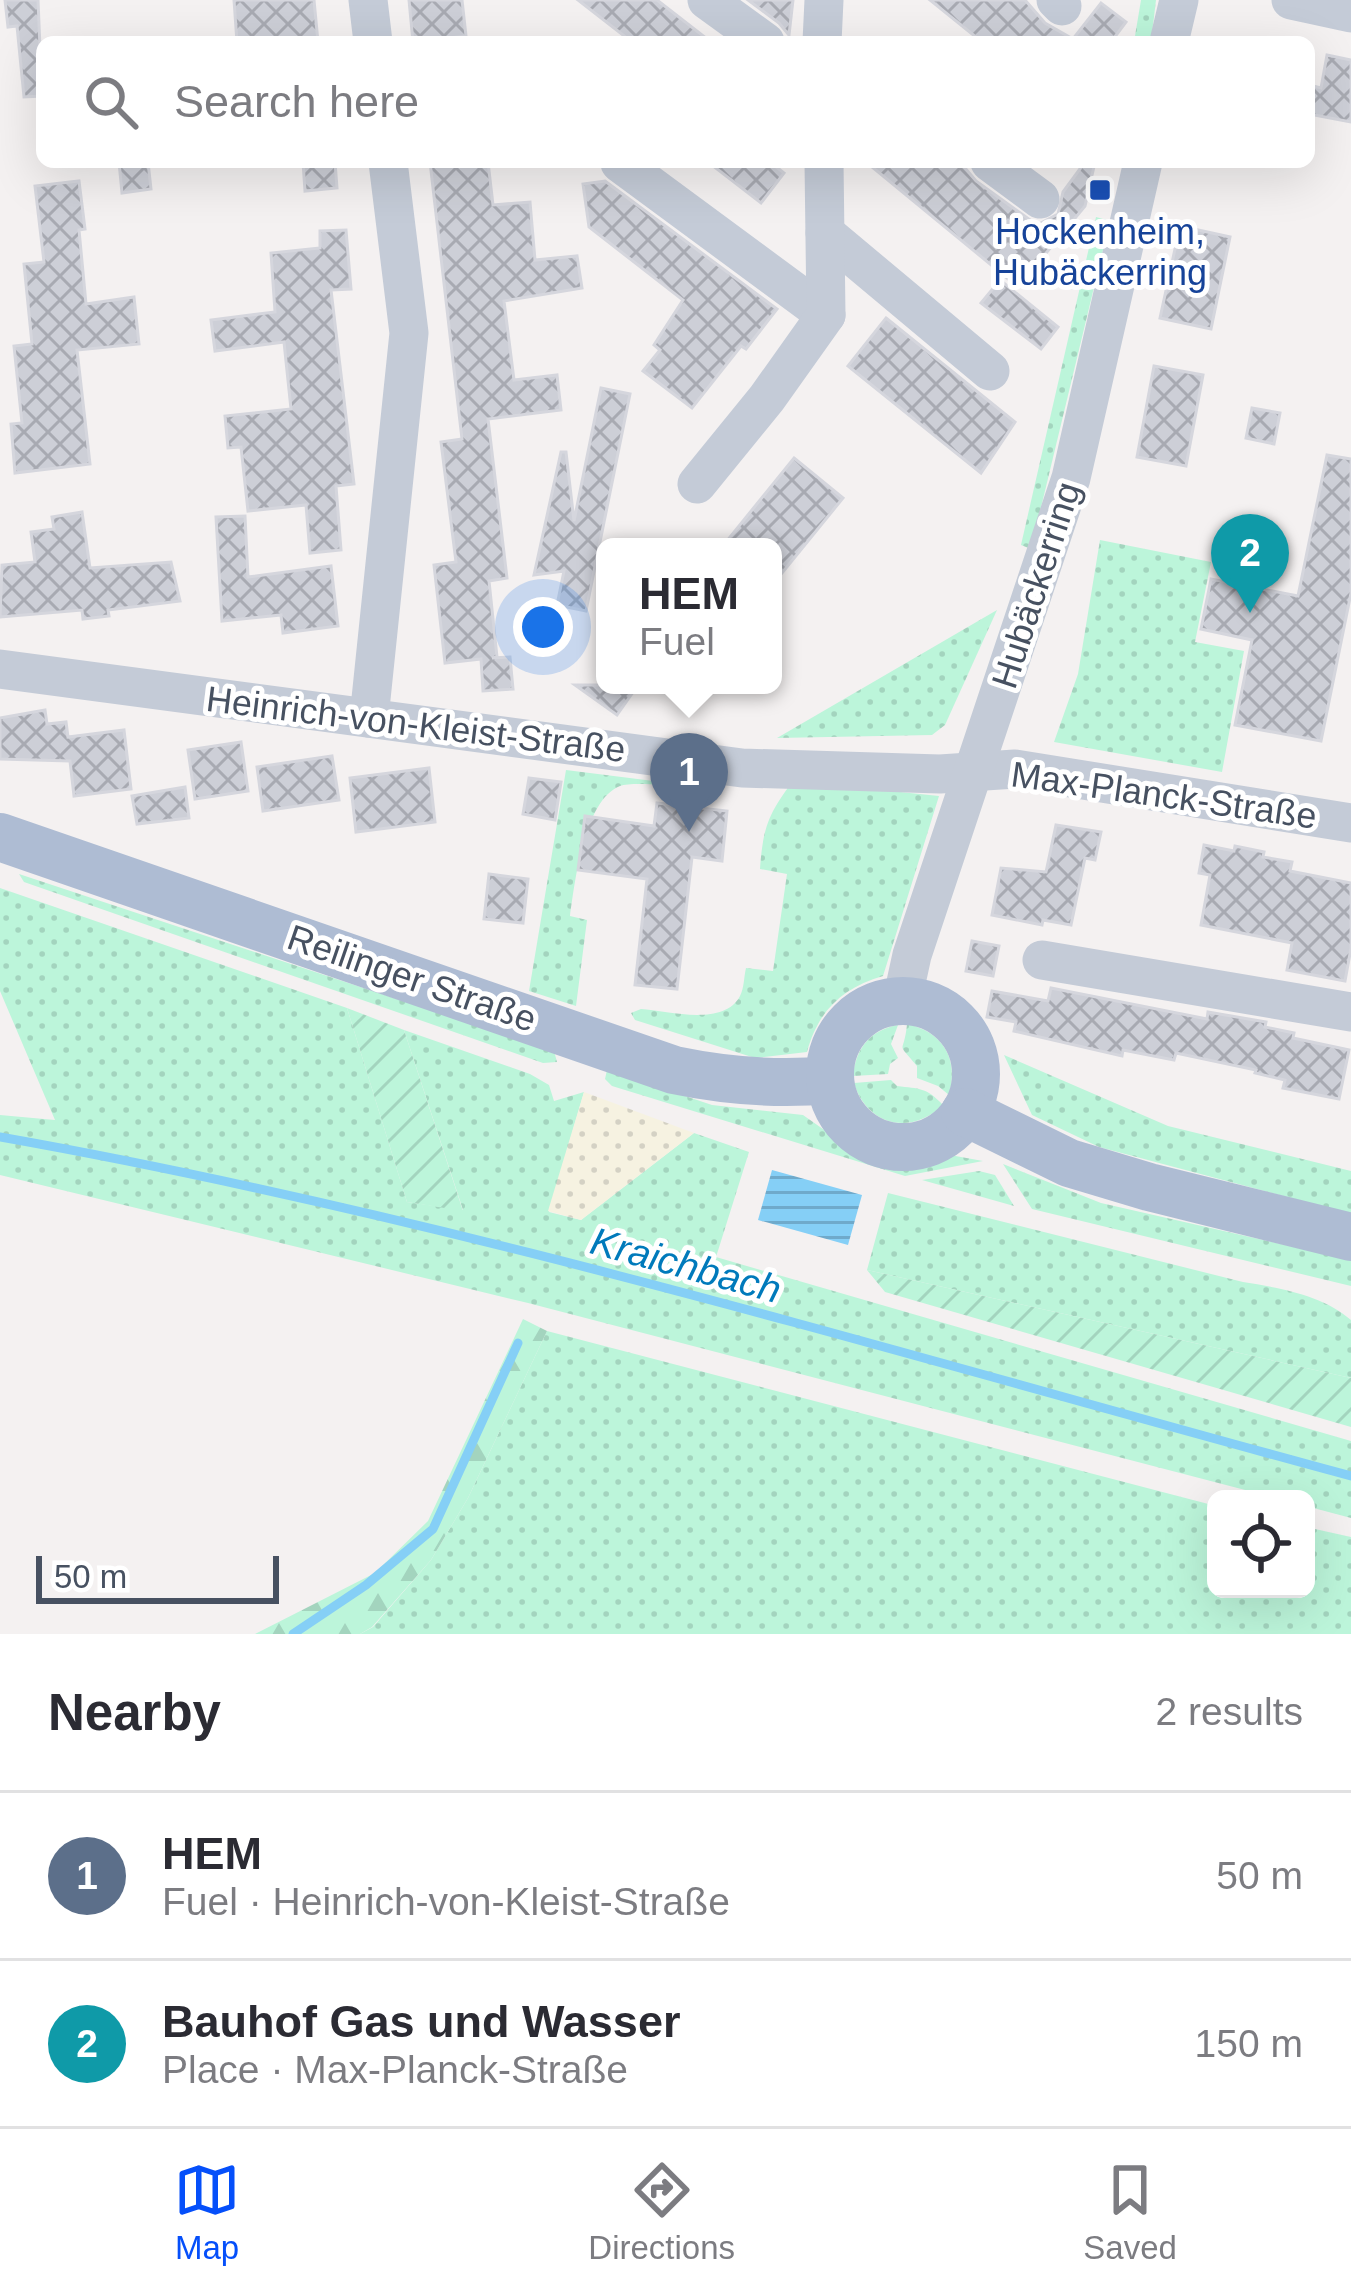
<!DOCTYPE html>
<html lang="en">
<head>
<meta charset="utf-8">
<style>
	:root { --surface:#fff; --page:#f2f2f3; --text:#2b2b33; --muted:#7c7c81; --line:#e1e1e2; --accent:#054ffa }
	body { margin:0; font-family:Helvetica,sans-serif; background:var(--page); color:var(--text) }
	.controls { position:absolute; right:36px; bottom:36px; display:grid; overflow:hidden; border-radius:18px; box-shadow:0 12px 48px #0002 }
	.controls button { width:108px; height:108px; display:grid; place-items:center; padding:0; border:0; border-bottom:3px solid var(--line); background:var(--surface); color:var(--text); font:60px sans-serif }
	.scale { position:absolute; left:36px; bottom:30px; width:243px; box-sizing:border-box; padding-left:12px; border:6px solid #475161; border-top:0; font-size:33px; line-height:42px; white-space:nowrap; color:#475161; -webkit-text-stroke:9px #fff; paint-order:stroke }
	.you { position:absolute; left:543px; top:627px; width:42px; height:42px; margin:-30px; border:9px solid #fff; border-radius:50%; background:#1a73e8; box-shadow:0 0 0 18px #1a73e833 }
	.badge { display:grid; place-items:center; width:78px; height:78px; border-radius:50%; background:var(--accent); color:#fff; font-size:39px; font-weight:700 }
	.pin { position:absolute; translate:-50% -99px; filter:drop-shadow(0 3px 6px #0008) }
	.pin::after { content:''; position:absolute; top:63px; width:42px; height:36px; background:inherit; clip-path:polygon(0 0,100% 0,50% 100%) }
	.popup { position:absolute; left:596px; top:538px; width:186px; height:156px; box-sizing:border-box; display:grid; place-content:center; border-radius:18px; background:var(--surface); filter:drop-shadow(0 3px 9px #0005); font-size:39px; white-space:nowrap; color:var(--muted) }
	.popup b { font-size:45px; color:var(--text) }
	.popup::after { content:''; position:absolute; left:50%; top:100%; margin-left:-24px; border:24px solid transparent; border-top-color:var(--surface) }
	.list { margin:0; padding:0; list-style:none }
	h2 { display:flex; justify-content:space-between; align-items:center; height:156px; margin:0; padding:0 48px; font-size:51px }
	h2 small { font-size:39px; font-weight:400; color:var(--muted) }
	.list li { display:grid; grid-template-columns:78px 1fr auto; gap:36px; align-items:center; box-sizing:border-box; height:168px; padding:0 48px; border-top:3px solid var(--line) }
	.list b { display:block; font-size:45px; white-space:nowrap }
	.list p { margin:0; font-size:39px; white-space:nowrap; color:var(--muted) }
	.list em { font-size:39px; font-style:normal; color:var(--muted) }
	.icon { flex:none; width:66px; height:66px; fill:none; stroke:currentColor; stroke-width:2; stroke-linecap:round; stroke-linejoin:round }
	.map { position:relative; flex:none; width:1351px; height:1634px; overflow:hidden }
	.search { position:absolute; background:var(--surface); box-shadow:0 12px 48px #0002; left:36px; right:36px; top:36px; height:132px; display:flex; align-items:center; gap:30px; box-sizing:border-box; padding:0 42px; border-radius:18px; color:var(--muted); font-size:45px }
	.sheet { height:492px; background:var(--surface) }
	nav { display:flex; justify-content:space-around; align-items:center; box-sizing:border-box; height:168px; border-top:3px solid var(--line); background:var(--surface); font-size:33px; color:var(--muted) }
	nav a { display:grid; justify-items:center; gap:6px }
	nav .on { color:var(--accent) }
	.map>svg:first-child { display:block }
	.grass { fill:url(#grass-dots) }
	.forest { fill:url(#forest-firs) }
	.sand { fill:url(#sand-dots) }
	.garden { fill:url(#garden-furrows) }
	.water { fill:url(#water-rules) }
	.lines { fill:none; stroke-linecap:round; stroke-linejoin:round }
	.stream { stroke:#85cff6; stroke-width:9 }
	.building { fill:url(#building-cross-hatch); stroke:#d5d6dd; stroke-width:3 }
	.minor { stroke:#c4cbd7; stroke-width:39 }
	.major { stroke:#aebcd3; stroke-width:48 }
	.transit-dot { fill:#1a4fb4; stroke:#fff; stroke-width:4.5 }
	.labels { text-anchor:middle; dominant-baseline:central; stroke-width:10; stroke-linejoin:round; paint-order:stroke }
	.transit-label { font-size:36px; fill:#164399; stroke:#fff }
	.street-label { font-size:36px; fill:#475161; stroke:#fff }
	.water-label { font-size:39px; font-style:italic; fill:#007abb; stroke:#fff }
</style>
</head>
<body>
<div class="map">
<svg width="1351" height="1634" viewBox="0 0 1351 1634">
	<defs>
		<pattern id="grass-dots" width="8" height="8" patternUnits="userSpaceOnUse" patternTransform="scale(3)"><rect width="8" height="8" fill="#bcf5da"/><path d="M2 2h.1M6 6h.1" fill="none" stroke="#a3d4be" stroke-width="1.8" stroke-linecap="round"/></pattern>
		<pattern id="forest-firs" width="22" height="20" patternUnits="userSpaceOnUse" patternTransform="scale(3)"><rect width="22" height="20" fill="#bcf5da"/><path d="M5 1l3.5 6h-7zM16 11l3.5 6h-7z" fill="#a3d4be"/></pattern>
		<pattern id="sand-dots" width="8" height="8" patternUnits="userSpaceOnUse" patternTransform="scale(3)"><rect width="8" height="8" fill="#f6f2e1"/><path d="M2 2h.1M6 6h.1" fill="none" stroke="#d4d1c4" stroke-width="1.8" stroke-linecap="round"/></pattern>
		<pattern id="garden-furrows" width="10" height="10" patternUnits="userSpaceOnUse" patternTransform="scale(3)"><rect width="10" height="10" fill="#bcf5da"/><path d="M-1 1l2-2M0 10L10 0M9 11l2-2" fill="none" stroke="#a3d4be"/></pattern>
		<pattern id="water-rules" width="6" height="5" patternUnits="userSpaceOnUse" patternTransform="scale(3)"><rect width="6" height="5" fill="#85cff6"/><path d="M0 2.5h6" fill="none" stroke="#6faacb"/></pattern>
		<pattern id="building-cross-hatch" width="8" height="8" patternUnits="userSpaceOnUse" patternTransform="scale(3)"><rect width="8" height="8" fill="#cdcfd7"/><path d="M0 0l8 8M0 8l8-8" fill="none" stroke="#a8aab2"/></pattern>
	</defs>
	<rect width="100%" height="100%" fill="#f4f1f1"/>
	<g class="grass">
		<path d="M1141,0H1156L1151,42H1134Z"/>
		<path d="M1096,217L1110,221L1031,549L1021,545Z"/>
		<path d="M1100,540L1211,562L1195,642L1244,651L1222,772L1054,742L1078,674Z"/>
		<path d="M997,610L945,725L932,735L777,738Z"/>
		<path d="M566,770L725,790C704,789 636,780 620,786C584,800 575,882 570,916L587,920L576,1006L529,991Z"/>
		<path d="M793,781L939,796L883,976C842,988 818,1011 807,1052L755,1058L635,1020L631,1013L641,1009C668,1011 724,1027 740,996C744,989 744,976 746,968L773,971L787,874L760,869C763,828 768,814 793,781Z"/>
		<path d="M19,874L554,1051L557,1062L543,1063L24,882Z"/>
		<path d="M0,888L347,1008L407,1202L463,1210L404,1030L530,1074L549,1085L554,1101L584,1092L549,1212L581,1220L694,1133L749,1152L716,1257L1351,1441V1518L1306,1506V1499H1280L528,1303L0,1175V1115L55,1120L0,991Z"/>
		<path d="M907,1024C944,1032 959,1060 949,1095L938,1086L917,1078V1066C895,1039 904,1057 907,1024Z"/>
		<path d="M898,1025L891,1044L898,1058L890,1064L888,1074L853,1076C856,1048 870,1030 898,1025Z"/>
		<path d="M1004,1055L1168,1126L1351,1171V1214L1099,1147L1032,1115Z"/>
		<path d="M607,1070L712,1105L803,1115L857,1153L879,1162L908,1164L950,1155L983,1161L905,1176L612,1086L605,1079Z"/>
		<path d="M891,1080L897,1086C920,1089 926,1087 943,1105C911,1136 867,1126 854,1083Z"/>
		<path d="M1003,1164L1101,1203L1351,1260V1286L1032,1209Z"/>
		<path d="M979,1171L995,1175L1014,1206L922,1180Z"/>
		<path d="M888,1193L1243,1282C1280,1288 1323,1295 1351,1320V1378L867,1270Z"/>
		<path d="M547,1331L1216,1506V1589H1306V1527L1351,1537V1634H360L373,1627L431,1560L468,1498Z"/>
	</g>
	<path class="forest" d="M523,1319L547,1331L468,1498L431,1560L372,1627L360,1634H255L375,1573L428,1521Z"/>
	<path class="sand" d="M584,1092L694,1133L581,1220L548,1211Z"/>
	<g class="garden">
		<path d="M347,1008L404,1030L463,1211L407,1202Z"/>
		<path d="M867,1270L1351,1378V1427L885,1292Z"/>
	</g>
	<path class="water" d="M772,1170L862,1195L848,1245L758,1220Z"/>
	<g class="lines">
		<g class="stream">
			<path d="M0,1137C457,1218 903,1355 1351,1476"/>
			<path d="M293,1634L366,1585L433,1529L518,1343"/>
		</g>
	</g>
	<g class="building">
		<path d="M5,0H38L42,96L24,97L17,26L8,27Z"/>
		<path d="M234,0H314L318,42H237Z"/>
		<path d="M409,0H462L466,36L413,42Z"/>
		<path d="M578,0H657L711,42H632Z"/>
		<path d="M748,0H793L789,35L779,23Z"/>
		<path d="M930,0H1025L1045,23L1073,39L1101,3L1126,22L1111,42H982Z"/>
		<path d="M1327,55L1351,60V122L1309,114V85L1321,88Z"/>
		<path d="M119,162H148L151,189L122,193Z"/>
		<path d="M303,162H335L337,188L305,191Z"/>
		<path d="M430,162H488L493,205L530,202L535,260L577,256L582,288L504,301L514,380L557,375L561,410L488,419L507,578L489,581L497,657L492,658L510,657L513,689L483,691L481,659L445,663L434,565L456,562L441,442L462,439Z"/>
		<path d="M708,162H770L784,173L761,203Z"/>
		<path d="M866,162H960L976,181L1037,225L1058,214L1063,192L1085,162H1095L1085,206L1018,287Z"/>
		<path d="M79,181L85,229L79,230L86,304L134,297L139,344L77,350L90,464L15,473L11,424L22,423L14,346L32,344L24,264L44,262L35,186Z"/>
		<path d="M605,181L777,309L746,349L741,346L692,408L643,371L660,350L654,345L683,300L589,227L583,184Z"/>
		<path d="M1180,226L1230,237L1211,329L1160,318Z"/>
		<path d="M346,230L351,289L331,290L354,484L336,486L341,550L310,553L306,505L248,511L241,447L228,448L225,416L291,409L284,342L215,351L211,320L275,312L271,253L320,248V231Z"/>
		<path d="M1000,280L1058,327L1041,349L981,303Z"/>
		<path d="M886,318L1015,422L981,473L848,366Z"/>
		<path d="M1154,366L1203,375L1186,466L1137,457Z"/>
		<path d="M601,388L630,394L586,611L557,605L564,571L534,575L561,452H566L574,521Z"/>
		<path d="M1252,408L1280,413L1274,444L1246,438Z"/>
		<path d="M1327,455L1351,459V593L1321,741L1235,725L1252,640L1201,629L1211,579L1298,596Z"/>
		<path d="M794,458L843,498L773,584V547H722Z"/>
		<path d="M82,512L90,568L171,562L180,601L108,610L109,616L83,619L82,610L0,617L2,565L35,562L31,532L54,529L52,517Z"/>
		<path d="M245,516L248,577L331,566L338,626L283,633L281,615L222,621L216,517Z"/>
		<path d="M575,685H638L617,715Z"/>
		<path d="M45,710L47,724L66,722L68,737L124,730L131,789L74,796L70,761L0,759V718Z"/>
		<path d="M241,742L248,791L195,799L188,750Z"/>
		<path d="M332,756L339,800L263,811L257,767Z"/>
		<path d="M429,768L435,822L356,832L350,778Z"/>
		<path d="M529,778L561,782L555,820L523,814Z"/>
		<path d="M185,787L189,818L137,824L132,796Z"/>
		<path d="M657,803L727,811L722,861L692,857L677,989L635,985L647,879L578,870L585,816L654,826Z"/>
		<path d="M1056,825L1101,832L1095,860L1085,858L1071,925L1043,920L1042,925L992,915L1001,868L1046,872Z"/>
		<path d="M1204,845L1234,851L1235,846L1264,852L1263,857L1292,862L1290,871L1351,883V948L1345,981L1287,970L1292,943L1201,925L1210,875L1199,873Z"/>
		<path d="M489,874L528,879L523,923L484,919Z"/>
		<path d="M972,941L999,946L993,976L966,971Z"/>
		<path d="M1051,988L1207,1019L1208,1012L1266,1022L1265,1027L1294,1033L1293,1038L1349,1050L1339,1099L1283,1088L1285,1080L1255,1073L1256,1070L1176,1053L1174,1060L1123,1050L1122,1056L1014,1031L1016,1022L987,1017L992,991L1048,1001Z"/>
	</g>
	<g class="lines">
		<g class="minor">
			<path d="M368,0L373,42"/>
			<path d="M707,0L765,42"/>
			<path d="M1056,0L1062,6"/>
			<path d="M1291,0L1351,13"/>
			<path d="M822,42L824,0"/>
			<path d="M1169,42L1179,0"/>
			<path d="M990,162L1040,199"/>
			<path d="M620,163L826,315"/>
			<path d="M825,233L990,371"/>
			<path d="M697,484L767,398L826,315L824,162"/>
			<path d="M0,669L742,768L940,774L1015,769L1351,823"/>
			<path d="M369,718L409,333L388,162"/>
			<path d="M1042,960L1351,1012"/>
			<path d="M902,1001L912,955L1071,478L1143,162"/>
		</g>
		<g class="major">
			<path d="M0,837L674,1070C727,1081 776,1085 830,1080"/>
			<circle cx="903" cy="1074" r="73"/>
			<path d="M965,1112L1069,1163L1149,1187L1351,1237"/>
		</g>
	</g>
	<rect class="transit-dot" x="1088" y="178" width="24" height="24" rx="6"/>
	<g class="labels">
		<g class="transit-label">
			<text x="1100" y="231">Hockenheim,<tspan x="1100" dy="41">Hubäckerring</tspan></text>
		</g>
		<g class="street-label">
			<text transform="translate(1036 585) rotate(-72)">Hubäckerring</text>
			<text transform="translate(416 724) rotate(7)">Heinrich-von-Kleist-Straße</text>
			<text transform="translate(1164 795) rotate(8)">Max-Planck-Straße</text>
			<text transform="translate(412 978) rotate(19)">Reilinger Straße</text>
		</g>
		<g class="water-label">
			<text transform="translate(686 1265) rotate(15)">Kraichbach</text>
		</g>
	</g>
</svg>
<div class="controls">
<button><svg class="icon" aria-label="locate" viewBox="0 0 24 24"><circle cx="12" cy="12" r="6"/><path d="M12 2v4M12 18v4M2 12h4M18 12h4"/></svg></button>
</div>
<div class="scale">50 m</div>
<div class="you"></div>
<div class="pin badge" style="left:689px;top:832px;background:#5c6f8a">1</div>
<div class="popup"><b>HEM</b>Fuel</div>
<div class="pin badge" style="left:1250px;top:613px;background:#0f9aa8">2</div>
<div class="search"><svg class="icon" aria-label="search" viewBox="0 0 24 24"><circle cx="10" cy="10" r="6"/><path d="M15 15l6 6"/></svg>Search here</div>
</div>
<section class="sheet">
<h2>Nearby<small>2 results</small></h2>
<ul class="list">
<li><span class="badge" style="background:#5c6f8a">1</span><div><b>HEM</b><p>Fuel · Heinrich-von-Kleist-Straße</p></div><em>50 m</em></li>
<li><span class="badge" style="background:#0f9aa8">2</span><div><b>Bauhof Gas und Wasser</b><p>Place · Max-Planck-Straße</p></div><em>150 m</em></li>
</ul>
</section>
<nav>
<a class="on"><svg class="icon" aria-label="map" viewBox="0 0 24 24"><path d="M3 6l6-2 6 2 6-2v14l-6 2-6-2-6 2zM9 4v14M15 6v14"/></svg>Map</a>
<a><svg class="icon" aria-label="directions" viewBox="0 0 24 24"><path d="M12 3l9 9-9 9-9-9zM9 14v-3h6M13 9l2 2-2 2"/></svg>Directions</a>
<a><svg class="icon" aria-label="saved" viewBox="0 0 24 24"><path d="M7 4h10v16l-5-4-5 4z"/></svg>Saved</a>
</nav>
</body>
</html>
